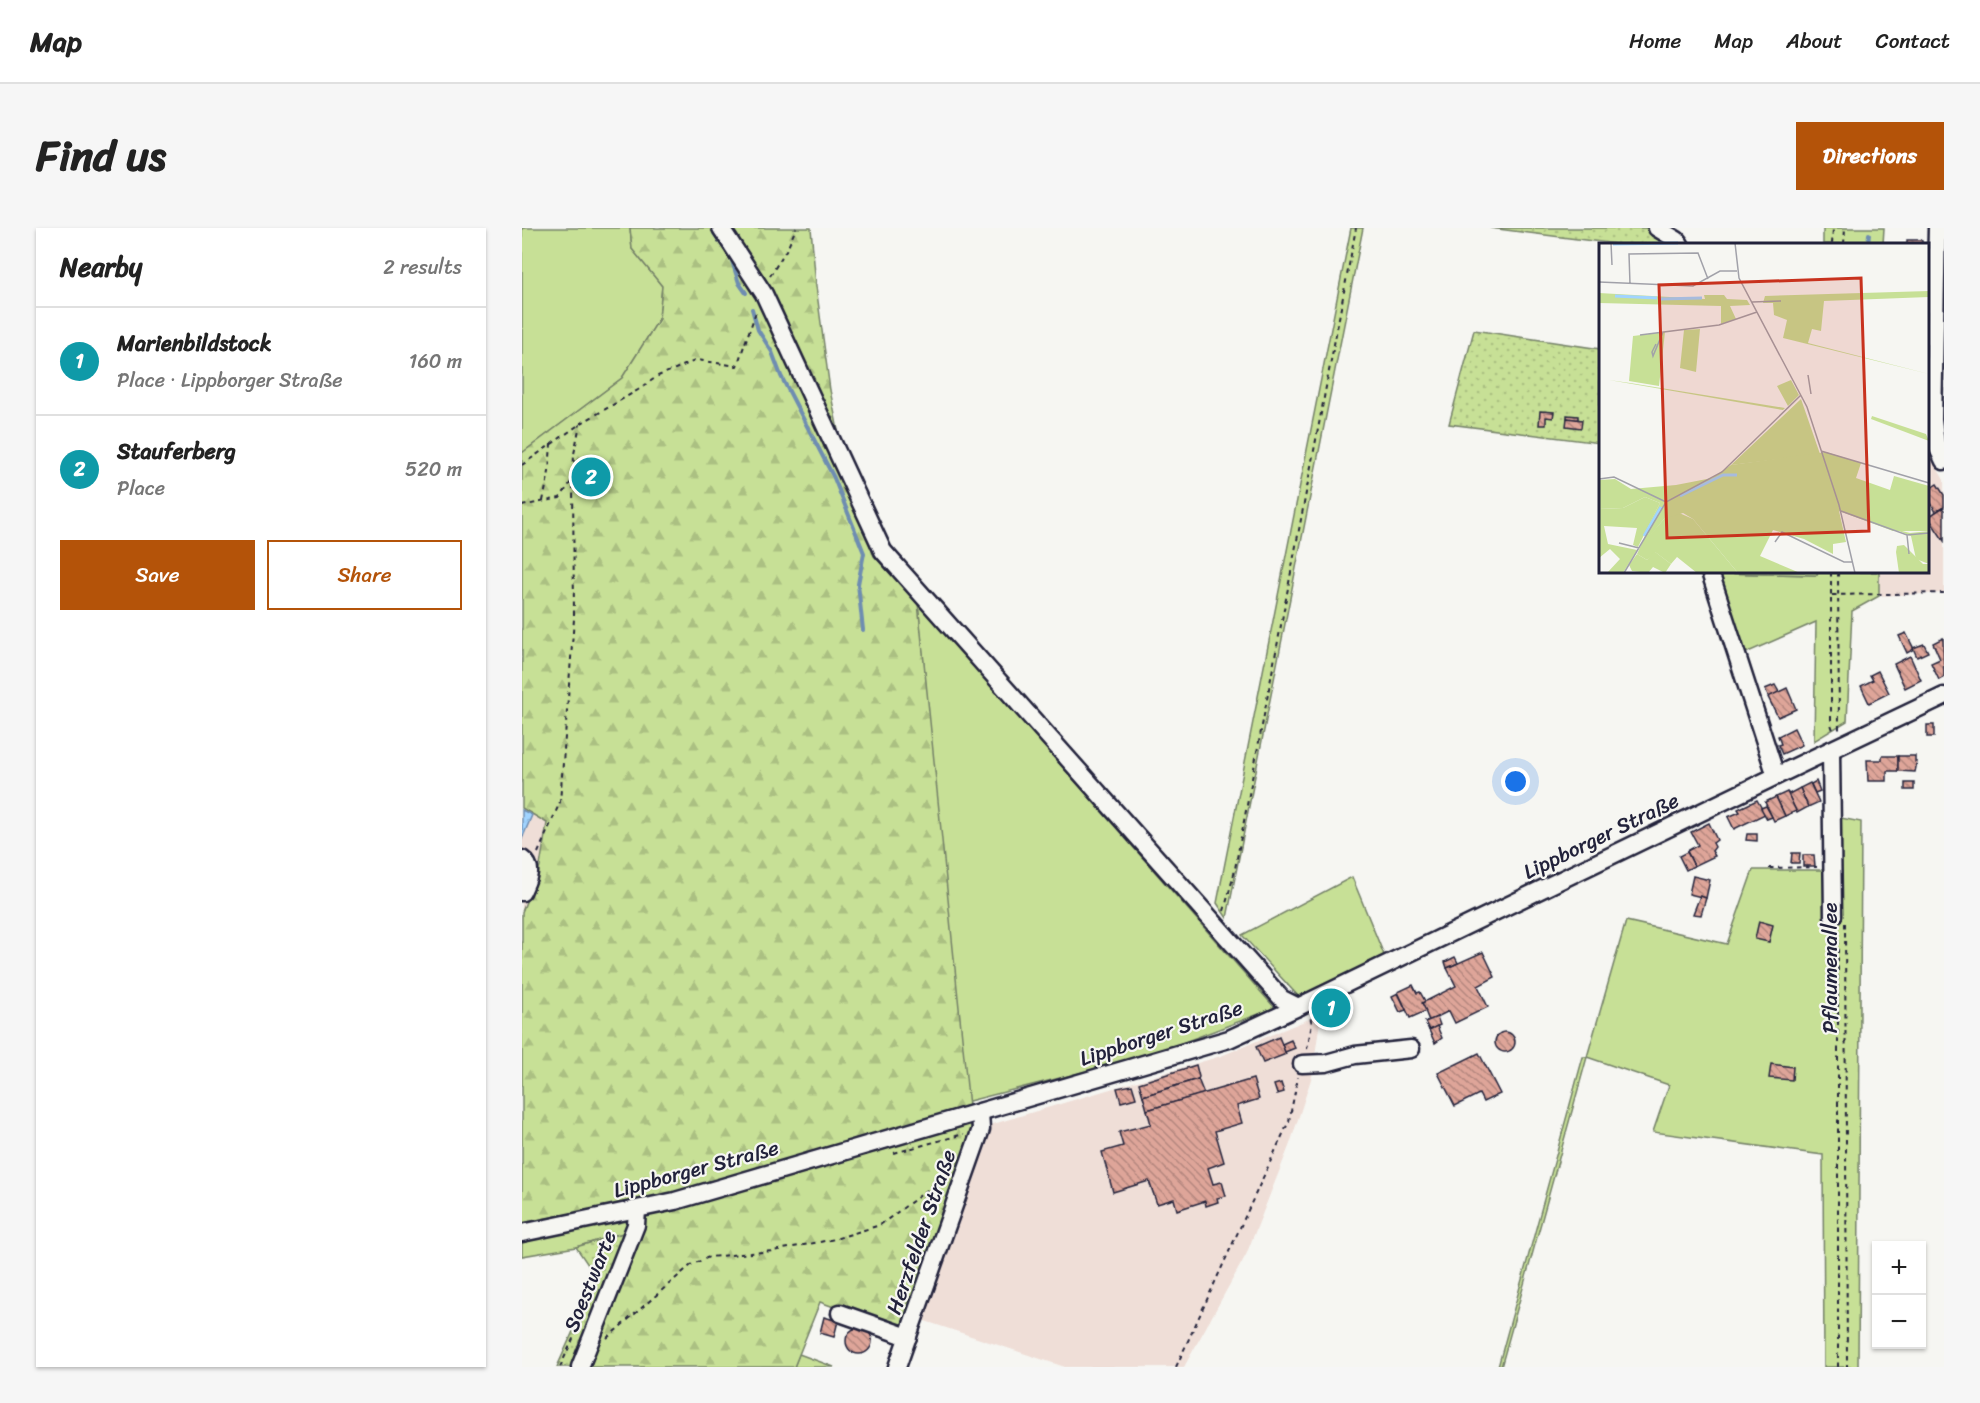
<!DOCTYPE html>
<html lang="en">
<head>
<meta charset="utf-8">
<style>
	:root { --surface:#fff; --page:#f6f6f6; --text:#222; --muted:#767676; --line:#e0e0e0; --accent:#b45309 }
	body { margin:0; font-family:Sriracha,sans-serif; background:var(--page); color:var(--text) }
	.controls { position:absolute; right:18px; bottom:18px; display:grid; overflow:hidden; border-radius:0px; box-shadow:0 2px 4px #0004 }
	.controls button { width:54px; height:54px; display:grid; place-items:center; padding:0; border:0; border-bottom:2px solid var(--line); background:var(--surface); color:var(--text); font:30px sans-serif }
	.you { position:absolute; left:994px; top:554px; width:21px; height:21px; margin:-15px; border:4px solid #fff; border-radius:50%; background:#1a73e8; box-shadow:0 0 0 9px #1a73e833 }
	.badge { display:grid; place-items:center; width:39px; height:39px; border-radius:50%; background:var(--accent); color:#fff; font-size:20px; font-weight:700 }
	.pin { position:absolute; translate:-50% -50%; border:3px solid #fff; box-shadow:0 2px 6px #0006 }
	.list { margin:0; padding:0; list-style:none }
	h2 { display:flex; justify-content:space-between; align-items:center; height:78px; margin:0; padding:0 24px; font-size:26px }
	h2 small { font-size:20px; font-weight:400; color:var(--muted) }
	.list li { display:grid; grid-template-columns:39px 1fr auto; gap:18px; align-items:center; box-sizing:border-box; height:108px; padding:0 24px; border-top:2px solid var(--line) }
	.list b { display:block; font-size:22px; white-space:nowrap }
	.list p { margin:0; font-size:20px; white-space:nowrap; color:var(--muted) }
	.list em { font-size:20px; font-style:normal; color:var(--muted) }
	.actions { display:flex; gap:12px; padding:18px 24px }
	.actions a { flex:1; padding:14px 0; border:2px solid var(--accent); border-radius:0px; text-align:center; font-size:21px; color:var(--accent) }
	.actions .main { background:var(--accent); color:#fff }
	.map { position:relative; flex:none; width:1422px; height:1139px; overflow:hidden; border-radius:0px }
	header { display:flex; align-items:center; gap:36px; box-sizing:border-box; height:84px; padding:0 30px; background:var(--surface); border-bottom:2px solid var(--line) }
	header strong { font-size:28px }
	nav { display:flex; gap:33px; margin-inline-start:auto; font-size:21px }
	.intro { display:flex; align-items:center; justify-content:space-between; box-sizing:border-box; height:144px; padding:0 36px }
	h1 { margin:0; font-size:42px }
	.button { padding:15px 27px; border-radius:0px; background:var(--accent); color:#fff; font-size:21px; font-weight:700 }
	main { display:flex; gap:36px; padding:0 36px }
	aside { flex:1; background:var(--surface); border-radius:0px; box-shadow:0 2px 4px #0004 }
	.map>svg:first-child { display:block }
	.built { fill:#efded7 }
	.green { fill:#c7e096; stroke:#748168; stroke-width:1.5 }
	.forest { fill:url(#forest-firs); stroke:#748168; stroke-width:1.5 }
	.park { fill:url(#park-dots); stroke:#748168; stroke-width:1.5 }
	.water { fill:url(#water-ripples); stroke:#6e8db1; stroke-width:1.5 }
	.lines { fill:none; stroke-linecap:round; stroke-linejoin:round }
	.stream { stroke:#6e8db1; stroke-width:4 }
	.building { fill:url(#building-back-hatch); stroke:#22223b; stroke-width:1.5 }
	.minor-casing { stroke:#22223b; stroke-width:21 }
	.path { stroke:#22223b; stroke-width:2; stroke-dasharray:4.5 4.5; stroke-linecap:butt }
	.minor { stroke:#f6f6f2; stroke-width:16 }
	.labels { text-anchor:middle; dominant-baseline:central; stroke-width:4.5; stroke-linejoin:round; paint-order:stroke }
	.street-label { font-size:21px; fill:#22223b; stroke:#f6f6f2 }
	.inset-river { fill:none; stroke:#a1d4ff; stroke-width:3 }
	.inset-road { fill:none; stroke:#a1a1a9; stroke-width:1.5 }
	.view { fill:#c8321e; fill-opacity:0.15; stroke:#c8321e; stroke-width:3 }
	.inset-edge { fill:none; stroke:#22223b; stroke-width:3 }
</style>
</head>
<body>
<header>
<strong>Map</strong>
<nav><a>Home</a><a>Map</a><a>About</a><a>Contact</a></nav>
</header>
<div class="intro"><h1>Find us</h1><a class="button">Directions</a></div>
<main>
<aside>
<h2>Nearby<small>2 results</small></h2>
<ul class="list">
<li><span class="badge" style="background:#0f9aa8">1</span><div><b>Marienbildstock</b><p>Place · Lippborger Straße</p></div><em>160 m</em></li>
<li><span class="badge" style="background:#0f9aa8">2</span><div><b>Stauferberg</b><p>Place</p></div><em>520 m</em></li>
</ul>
<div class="actions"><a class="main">Save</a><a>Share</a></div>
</aside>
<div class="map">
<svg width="1422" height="1139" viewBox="0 0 1422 1139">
	<defs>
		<pattern id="forest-firs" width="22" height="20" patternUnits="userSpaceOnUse" patternTransform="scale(1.5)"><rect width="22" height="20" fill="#c7e096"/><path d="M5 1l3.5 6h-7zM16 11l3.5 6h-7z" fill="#abc082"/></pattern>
		<pattern id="park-dots" width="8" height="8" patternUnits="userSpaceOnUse" patternTransform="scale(1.5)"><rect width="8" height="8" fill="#c7e096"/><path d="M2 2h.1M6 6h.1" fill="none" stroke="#abc082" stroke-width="1.8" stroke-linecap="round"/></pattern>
		<pattern id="water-ripples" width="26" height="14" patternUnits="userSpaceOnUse" patternTransform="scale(1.5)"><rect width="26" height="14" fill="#a1d4ff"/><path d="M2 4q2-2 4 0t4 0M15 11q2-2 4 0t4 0" fill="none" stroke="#8ab6db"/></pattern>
		<pattern id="building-back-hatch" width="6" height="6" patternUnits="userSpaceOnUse" patternTransform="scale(1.5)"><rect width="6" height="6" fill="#dea599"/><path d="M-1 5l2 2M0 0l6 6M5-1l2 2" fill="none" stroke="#b4867e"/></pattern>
	</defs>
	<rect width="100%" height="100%" fill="#f6f6f2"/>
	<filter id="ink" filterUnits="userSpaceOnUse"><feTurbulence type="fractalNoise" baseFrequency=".0167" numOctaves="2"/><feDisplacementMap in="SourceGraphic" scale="12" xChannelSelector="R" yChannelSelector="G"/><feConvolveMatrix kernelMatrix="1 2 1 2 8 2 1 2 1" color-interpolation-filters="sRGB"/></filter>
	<g filter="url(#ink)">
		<g class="built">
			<path d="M1406,224L1422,252V365L1357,368V344H1406Z"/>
			<path d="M0,580L25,594L18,638L0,684Z"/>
			<path d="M799,786L790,848L768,916L724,1027L662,1139H543L400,1092L468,897L699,828Z"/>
		</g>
		<g class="green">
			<path d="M0,0H108L110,21L140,58L137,91L100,150L0,225Z"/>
			<path d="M829,0H841L705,690L695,675Z"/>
			<path d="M1301,0H1362L1361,16H1301Z"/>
			<path d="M1295,344H1357V368L1330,383L1325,493L1292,513L1294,394L1217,428L1192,345L1295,347Z"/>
			<path d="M396,375L753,780L625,828L443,874Z"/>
			<path d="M1304,587L1339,594L1336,1139H1302L1301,927L1131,904L1147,857L1065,829L979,1139H976L1061,829H1065L1104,693L1205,716L1231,642H1303Z"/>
			<path d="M830,649L862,727L777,769L720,707Z"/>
			<path d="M118,987V1000L54,1019L0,1028V1010Z"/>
			<path d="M277,1126L312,1139H272Z"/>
		</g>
		<g class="forest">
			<path d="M108,0H289L294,58L308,162L328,263L352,328L396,375L450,908L381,1104L298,1074L272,1139H55L118,972L0,995V684L18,638L25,595L0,580V225L100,150L137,91L140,58L110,21Z"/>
			<path d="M1191,344H1295V347L1192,345Z"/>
		</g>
		<g class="park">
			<path d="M968,0H1154L1156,16H1095Z"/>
			<path d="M952,102L1078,121V215L927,196Z"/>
			<path d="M118,1000L55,1139H35L75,1050L54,1019Z"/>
		</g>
		<path class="water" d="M0,582L10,587L0,611Z"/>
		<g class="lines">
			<g class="stream">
				<path d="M192,5L203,21"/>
				<path d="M1346,16L1347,6"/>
				<path d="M208,27L217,55L224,65"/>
				<path d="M230,81L236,102L250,124L259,148L312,250L342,325L336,356L341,402"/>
			</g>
		</g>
		<g class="building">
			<rect x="1385" y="12" width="15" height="4"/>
			<path d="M1018,183L1032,184L1031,190L1024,189V197H1017Z"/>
			<path d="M1045,187L1056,188V192L1045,190Z"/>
			<path d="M1045,190L1060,192L1059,200L1044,198Z"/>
			<path d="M1415,256L1422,267V279L1414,284L1406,270V262Z"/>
			<path d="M1420,280L1422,282V313L1406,289Z"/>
			<path d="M1384,405L1392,421L1385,425L1377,408Z"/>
			<path d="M1421,410L1422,449L1417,452L1409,435L1418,431L1411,415Z"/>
			<path d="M1402,416L1406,424L1395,429L1391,420Z"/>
			<path d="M1388,428L1399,452L1383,460L1372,436Z"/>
			<path d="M1356,443L1367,465L1347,475L1339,458L1351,452L1348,447Z"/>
			<path d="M1253,457L1257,464L1247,469L1243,461Z"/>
			<path d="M1265,460L1274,481L1256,489L1246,469Z"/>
			<rect x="1405" y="497" width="7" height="12"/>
			<path d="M1272,500L1280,517L1260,526L1256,517L1259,516L1256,508Z"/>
			<path d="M1360,528H1376V543H1365V553H1346L1345,532H1360Z"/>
			<path d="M1376,528H1393V534H1395L1393,544L1376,543Z"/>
			<path d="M1294,553L1298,563L1293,565L1289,556Z"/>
			<path d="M1288,555L1297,574L1286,579L1278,560Z"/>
			<rect x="1383" y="555" width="9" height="7"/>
			<path d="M1278,560L1286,579L1275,585L1265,564L1267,566Z"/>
			<path d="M1265,564L1275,585L1274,583L1263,588L1254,569Z"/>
			<path d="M1254,569L1263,588L1252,593L1243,574Z"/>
			<path d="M1235,572L1243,586L1212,601L1206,589L1218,584L1216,581Z"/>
			<path d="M1244,578L1250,589L1245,591L1239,580Z"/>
			<path d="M1187,595L1195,612L1191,615L1193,619L1190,623L1193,628L1172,638L1165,623L1176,617L1169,604Z"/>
			<path d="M1225,606H1235V613L1224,612Z"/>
			<path d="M1165,624L1172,638L1164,642L1157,628Z"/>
			<path d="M1270,625H1278L1277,635H1269Z"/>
			<path d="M1281,627H1292L1293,638H1281Z"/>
			<path d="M1171,648L1188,652L1184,670L1167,666Z"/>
			<path d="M1178,668L1184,670L1179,687L1171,686Z"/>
			<path d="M1237,693L1251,697L1247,714L1233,711Z"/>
			<path d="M961,724L973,749L956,758L966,779L933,795L927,783L907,793L900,775L934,758L925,740Z"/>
			<path d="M933,729L936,735L925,740L923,734Z"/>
			<path d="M891,757L895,765L898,764L903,773L900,775L904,783L888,790L876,764Z"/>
			<path d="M876,765L884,782L878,784L870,768Z"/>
			<path d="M915,789L918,797L907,802L903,794Z"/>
			<path d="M915,798L920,810L913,815L907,802Z"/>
			<circle cx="983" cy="814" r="10"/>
			<path d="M757,809L764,826L741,835L734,819Z"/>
			<path d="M769,812L773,820L763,824L760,816Z"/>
			<path d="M957,825L978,866L961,874L957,866L933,878L916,845Z"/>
			<path d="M1249,836L1271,839L1270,852L1247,850Z"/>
			<path d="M674,837L677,849L676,851L621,868L617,855Z"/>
			<path d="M676,851L682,866L625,882L621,868Z"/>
			<path d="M731,851L737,871L715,878L720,895L693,903L702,934L686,940L691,956L700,954L704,968L695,970L696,974L684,978L683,973L655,982L652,971L635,976L627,953L591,964L580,924L601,918L597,904L629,896L625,882Z"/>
			<path d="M759,855L762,864L755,866L752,857Z"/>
			<path d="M610,857L614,870L599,874L595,860Z"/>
			<path d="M302,1089L316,1093L312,1109L298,1105Z"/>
			<circle cx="337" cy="1113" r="13"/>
		</g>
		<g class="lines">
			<defs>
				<g id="minor">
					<path d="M199,0L242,66L361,323L760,771L776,779"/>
					<path d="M1135,0L1155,12L1158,16"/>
					<path d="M1415,0L1411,192L1414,216L1422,233"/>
					<path d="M1188,344L1254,548"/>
					<path d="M1309,522L1311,688"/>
					<path d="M0,631C13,640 5,652 0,664"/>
					<path d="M780,836L804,835L833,827L889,821"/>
					<path d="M0,1005L153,973L707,811L776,779L1254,548L1422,468"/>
					<path d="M318,1085L386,1109"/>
					<path d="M58,1139L114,997L115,982"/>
					<path d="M375,1139L459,901L458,884"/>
				</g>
			</defs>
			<use href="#minor" class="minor-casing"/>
			<g class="path">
				<path d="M1310,16L1311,0"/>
				<path d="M1322,16L1323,0"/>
				<path d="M248,48L266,19L274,0"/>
				<path d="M0,237L58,196L116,162L136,148L175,132L215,138L234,84"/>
				<path d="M21,273L27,244L29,216"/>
				<path d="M0,278L38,270L51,251"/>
				<path d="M1309,344V496L1312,505"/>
				<path d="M1316,344L1317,503"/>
				<path d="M1310,367L1422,365"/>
				<path d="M16,625L38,574L52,391L51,251L52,226L58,196"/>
				<path d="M1247,640L1295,639"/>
				<path d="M702,683L712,646L834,0"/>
				<path d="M1323,695L1325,1139"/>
				<path d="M785,821L790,796L788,788"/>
				<path d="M372,925L442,906"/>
				<path d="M85,1110L169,1037L187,1029L251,1023L313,1011L358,997L415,955L426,954"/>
				<path d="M38,1139L62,1087"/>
				<path d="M654,1139L767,893L776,849"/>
				<path d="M1316,1139V700"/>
			</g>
			<use href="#minor" class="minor"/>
		</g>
	</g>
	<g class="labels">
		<g class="street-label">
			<text transform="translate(1079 608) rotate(-26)">Lippborger Straße</text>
			<text transform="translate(1308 740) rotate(-90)">Pflaumenallee</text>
			<text transform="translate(639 805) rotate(-18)">Lippborger Straße</text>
			<text transform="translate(174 941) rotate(-15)">Lippborger Straße</text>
			<text transform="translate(399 1004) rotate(-71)">Herzfelder Straße</text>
			<text transform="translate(68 1053) rotate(-68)">Soestwarte</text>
		</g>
	</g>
	<g transform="translate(1077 15)">
		<rect width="330" height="330" fill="#f6f6f2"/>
		<path d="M330,48V54L225,58L222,88L213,86L209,100L330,131L184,95L188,77L175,72L174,60H164L166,53ZM0,50L106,56L105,52H125L128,56L148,57L151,62L131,63L137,76L122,81V63L0,60ZM10,137L31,140L186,165L184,167ZM192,137L200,152L189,163L178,143ZM202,156L221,211L132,222ZM273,173L327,191L330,198L272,176ZM46,254L61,260L39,304L34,302L38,285L5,283L9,301L38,307L24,330H8L21,316L11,306L0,315V266L24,265ZM78,269L94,276L139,330H98L78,314L72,321L56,309L48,317L38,311L48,289L51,292L65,276Z" fill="#c7e096"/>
		<path d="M227,209L262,220L257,235L291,247L295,233L330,243V288H294L240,268L247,299L234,301V311L205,296L174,287L161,313L201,330H139L94,276L84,270L65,276L51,293L47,287L61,260L46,254L24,265L0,266V237L16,236L32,246L77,242L113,235L132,222ZM305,302L324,321H330V330H300L297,309L298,303ZM55,308L72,321L66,330L54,324L49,330L33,328L30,322L38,311L48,317Z" fill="#c7e096"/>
		<path d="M101,86L97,129L81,125L85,87ZM66,89L60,143L30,138L34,93ZM295,286L311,290L330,288V321L317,316L312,293Z" fill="#c7e096"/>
		<path class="inset-river" d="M14,1L79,0M16,53L58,55M61,56L103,55M81,253L124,232H138M45,293L62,264"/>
		<path class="inset-road" d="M12,0L13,22M136,0L140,35L208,164L240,262L256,330M0,39L94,43L121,28H138M31,41L30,11L99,10L109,36M153,59L182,58M41,92L120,82L158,69M57,101L53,109L54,113L64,89M209,132L212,151M222,208L330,240M0,236L15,234L67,259M242,268L308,292L330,290M308,292L310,311M176,299L183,289L245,319H254M20,300L40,305M25,330L67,259L123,229L202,152"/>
		<path class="view" d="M262,35L270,288L68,295L60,42Z"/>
		<rect width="330" height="330" class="inset-edge"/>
	</g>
</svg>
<div class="controls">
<button>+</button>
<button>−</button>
</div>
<div class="you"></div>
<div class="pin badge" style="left:809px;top:780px;background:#0f9aa8">1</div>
<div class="pin badge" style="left:69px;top:249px;background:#0f9aa8">2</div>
</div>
</main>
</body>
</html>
